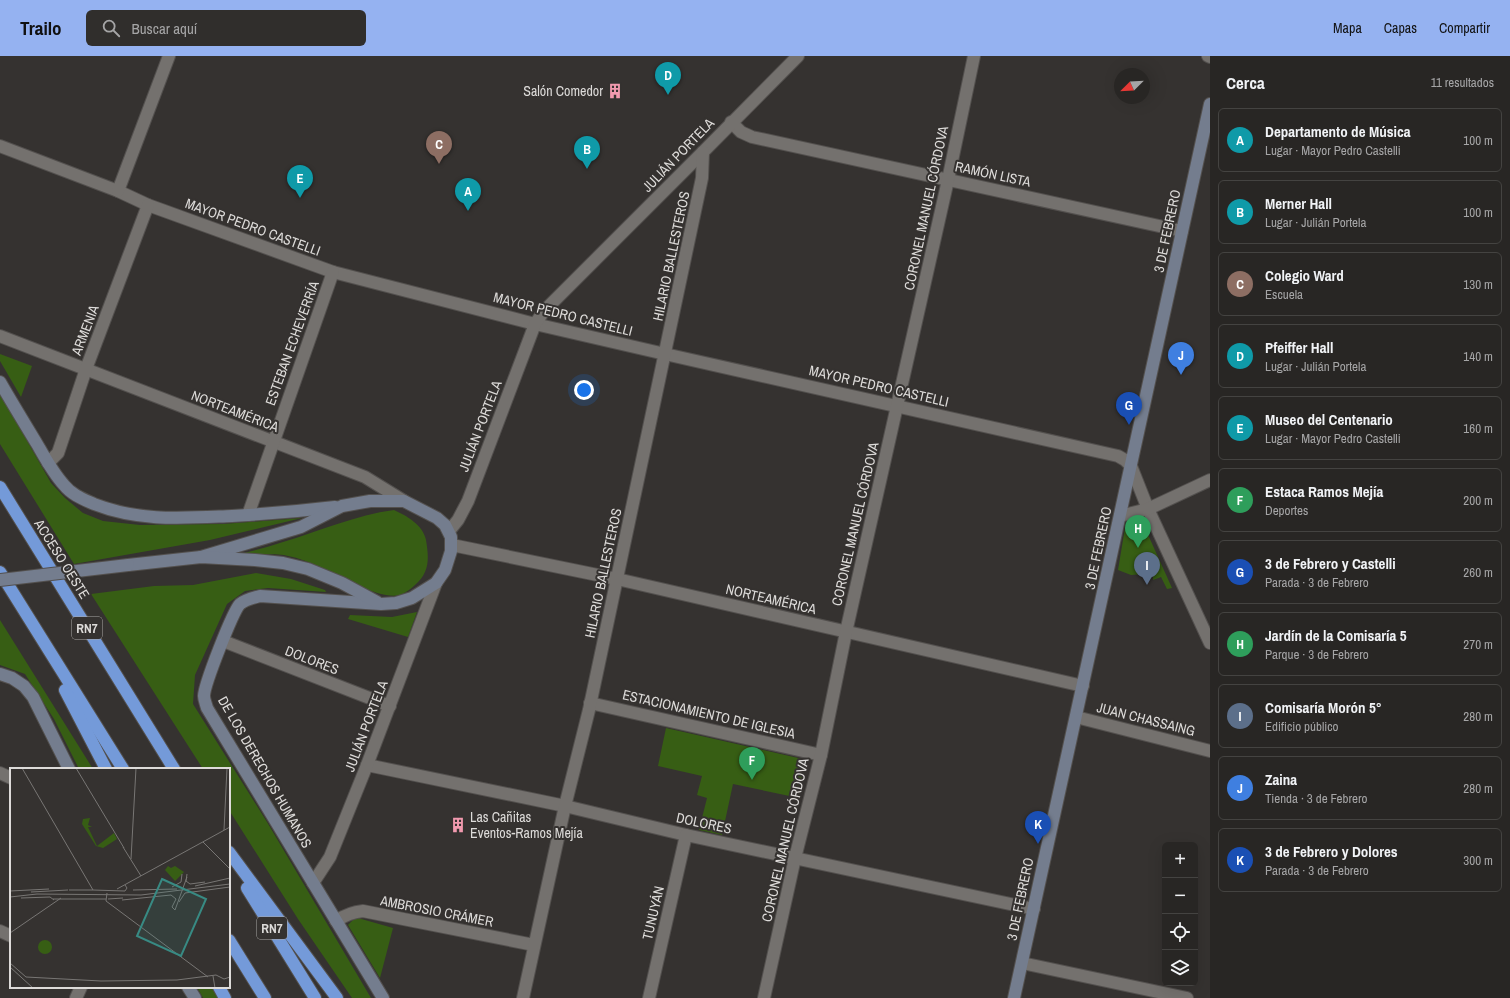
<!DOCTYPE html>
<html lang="es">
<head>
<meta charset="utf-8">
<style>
	:root { --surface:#282624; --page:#302e2c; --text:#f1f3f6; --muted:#a5a5a6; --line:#444341; --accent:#95b2f1 }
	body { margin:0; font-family:"Archivo Narrow",sans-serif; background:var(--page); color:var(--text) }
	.controls { position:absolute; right:12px; bottom:12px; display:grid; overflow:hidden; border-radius:6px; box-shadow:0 4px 16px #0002 }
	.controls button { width:36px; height:36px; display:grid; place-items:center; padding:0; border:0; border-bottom:1px solid var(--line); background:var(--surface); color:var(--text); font:20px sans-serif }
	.compass { position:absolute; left:1114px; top:12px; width:36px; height:36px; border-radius:50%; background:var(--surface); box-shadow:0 4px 16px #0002; rotate:246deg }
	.you { position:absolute; left:584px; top:334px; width:14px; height:14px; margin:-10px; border:3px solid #fff; border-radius:50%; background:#1a73e8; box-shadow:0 0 0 6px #1a73e833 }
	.badge { display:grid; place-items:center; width:26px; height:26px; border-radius:50%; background:var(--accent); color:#fff; font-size:13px; font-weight:700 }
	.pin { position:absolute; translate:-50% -33px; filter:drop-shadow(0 1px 2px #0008) }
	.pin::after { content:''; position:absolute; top:21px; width:14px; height:12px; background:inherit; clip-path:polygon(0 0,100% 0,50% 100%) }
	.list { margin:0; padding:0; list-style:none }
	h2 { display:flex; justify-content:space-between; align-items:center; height:52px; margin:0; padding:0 16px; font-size:17px }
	h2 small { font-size:13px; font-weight:400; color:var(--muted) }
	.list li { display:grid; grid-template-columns:26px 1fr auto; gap:12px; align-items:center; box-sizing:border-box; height:64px; margin:0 8px 8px; padding:0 8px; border:1px solid var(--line); border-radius:6px }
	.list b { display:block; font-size:15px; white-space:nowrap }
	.list p { margin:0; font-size:13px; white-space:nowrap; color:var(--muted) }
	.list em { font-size:13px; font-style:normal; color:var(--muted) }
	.icon { flex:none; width:22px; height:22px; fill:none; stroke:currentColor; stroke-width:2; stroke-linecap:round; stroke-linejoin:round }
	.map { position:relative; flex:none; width:1210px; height:942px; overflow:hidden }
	header { display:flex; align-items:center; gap:24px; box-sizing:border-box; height:56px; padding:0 20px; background:var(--accent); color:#111 }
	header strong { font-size:19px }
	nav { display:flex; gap:22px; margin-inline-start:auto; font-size:14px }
	.search { width:280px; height:36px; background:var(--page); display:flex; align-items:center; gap:10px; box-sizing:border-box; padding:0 14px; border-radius:6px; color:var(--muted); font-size:15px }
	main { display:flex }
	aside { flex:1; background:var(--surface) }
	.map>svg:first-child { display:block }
	.green { fill:#375e14 }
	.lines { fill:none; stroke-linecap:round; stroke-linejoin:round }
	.street-casing { stroke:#53504e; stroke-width:14 }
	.secondary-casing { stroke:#53504e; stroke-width:14 }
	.highway-casing { stroke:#53504e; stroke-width:14 }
	.street { stroke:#74716e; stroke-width:12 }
	.secondary { stroke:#747d8e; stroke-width:12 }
	.highway { stroke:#749ad9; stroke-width:12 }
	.secondary-bridge-casing { stroke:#53504e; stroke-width:14; stroke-linecap:butt }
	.secondary-bridge { stroke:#747d8e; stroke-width:12 }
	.labels { text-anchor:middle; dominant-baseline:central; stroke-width:4; stroke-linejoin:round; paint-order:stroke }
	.shield { fill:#353230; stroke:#aba8a6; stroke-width:1 }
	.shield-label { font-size:13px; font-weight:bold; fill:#dddbd9 }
	.poi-label { font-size:14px; fill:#dddbd9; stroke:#353230; text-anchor:end }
	.street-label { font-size:14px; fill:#dddbd9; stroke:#353230 }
	.inset-road { fill:none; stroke:#787674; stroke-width:1 }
	.view { fill:#388a83; fill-opacity:0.15; stroke:#388a83; stroke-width:2 }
	.inset-edge { fill:none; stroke:#dddbd9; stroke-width:2 }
</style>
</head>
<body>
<header>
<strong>Trailo</strong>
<div class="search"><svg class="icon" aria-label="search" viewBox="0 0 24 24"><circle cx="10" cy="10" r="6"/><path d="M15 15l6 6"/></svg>Buscar aquí</div>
<nav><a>Mapa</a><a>Capas</a><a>Compartir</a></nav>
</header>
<main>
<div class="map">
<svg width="1210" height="942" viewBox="0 0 1210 942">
	<rect width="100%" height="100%" fill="#353230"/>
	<g class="green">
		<path d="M0,298L32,310L21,341L0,305Z"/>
		<path d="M0,337L51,427L65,442L83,457L103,465L140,469L223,468L302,462L210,484L74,508L0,388Z"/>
		<path d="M394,454C407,460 423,469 426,484C429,502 430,516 415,529C411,533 405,537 400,539C378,544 339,519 320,511C310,506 298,502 288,500C276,497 249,499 236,499C252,495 268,491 283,486C320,475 356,459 394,454Z"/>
		<path d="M1137,464L1141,465L1145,472L1172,532L1167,533L1161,521L1153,524V512H1146L1145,518L1131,519L1118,514L1125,472L1128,467Z"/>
		<path d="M256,517L291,523L325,534L326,536L268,532L245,535L227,548L195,619L193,648L267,766L371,942H352L298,863L229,754V713H203L91,538L154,530L193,529Z"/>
		<path d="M417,556L408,581L348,563L350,559L392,561Z"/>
		<path d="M0,564L93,713H79L54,663L25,618L0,609Z"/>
		<path d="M666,672L807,704L799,742L733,728L722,779L699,774L707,742L697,739L702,720L658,710Z"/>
		<path d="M358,862L393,872L380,922L348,869L353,864Z"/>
		<path d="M197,931H214L220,942H203Z"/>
	</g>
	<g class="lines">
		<defs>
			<g id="street">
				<path d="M1208,0L1210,1"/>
				<path d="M731,66L741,76L752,81L1182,175"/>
				<path d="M0,90L118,135L148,149L333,216L535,268L665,298L1118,400L1125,404L1131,410L1148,453L1210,587"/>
				<path d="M118,135L169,0"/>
				<path d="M0,280L365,421L404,445"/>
				<path d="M48,407L58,397L86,313L148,149"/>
				<path d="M248,459L333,216"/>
				<path d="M1120,460L1148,453L1210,424"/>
				<path d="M449,475L458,464L468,445L535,268L544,255L703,96L798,0"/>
				<path d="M452,489L617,523L1083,630"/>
				<path d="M223,585L390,650"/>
				<path d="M590,647L821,699"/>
				<path d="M1076,661L1210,695"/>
				<path d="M367,709L565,750L686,779L1034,853"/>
				<path d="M0,717L11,722"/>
				<path d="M313,827L330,801L367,709L436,527"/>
				<path d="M336,865C345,859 352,856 363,855L534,889"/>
				<path d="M0,875L11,880"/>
				<path d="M1022,907L1187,942"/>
				<path d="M76,942L81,931"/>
				<path d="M523,942L565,750L589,654L702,122L703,96"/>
				<path d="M649,942L686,779"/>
				<path d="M764,942L795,802L821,699L846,576L948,124L974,0"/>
			</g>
			<g id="secondary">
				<path d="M0,326C12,347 25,368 37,388C45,402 53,417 64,429C72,439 83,443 94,448C140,466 184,462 232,460C267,458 301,455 335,451"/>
				<path d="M201,501L301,471L342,450L370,445H404L437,462L445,469L451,481V495L445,514L436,527L412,542L396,547L381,548L260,540C253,542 246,543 240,548C233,555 204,629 204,640C204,644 206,648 207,652L383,942"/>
				<path d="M128,509L201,501L255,504L283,507L308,513L342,527L377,546"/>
				<path d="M0,618L12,622L24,630L33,641L69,713"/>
				<path d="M188,931L195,942"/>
				<path d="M1014,942L1210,48"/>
			</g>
			<g id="highway">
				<path d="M0,431L174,713"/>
				<path d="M0,516L123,713"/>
				<path d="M65,634L106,713"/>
				<path d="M229,796L337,942"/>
				<path d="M247,832L315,942"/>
				<path d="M229,884L265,942"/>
				<path d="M219,931L225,942"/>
			</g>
		</defs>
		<use href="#street" class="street-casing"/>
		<use href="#secondary" class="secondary-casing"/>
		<use href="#highway" class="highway-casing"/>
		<use href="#street" class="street"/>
		<use href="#secondary" class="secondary"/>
		<use href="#highway" class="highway"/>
		<defs>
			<path id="secondary-bridge" d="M0,524L128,509"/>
		</defs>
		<use href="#secondary-bridge" class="secondary-bridge-casing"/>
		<use href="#secondary-bridge" class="secondary-bridge"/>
	</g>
	<defs>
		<symbol id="building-bare" viewBox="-9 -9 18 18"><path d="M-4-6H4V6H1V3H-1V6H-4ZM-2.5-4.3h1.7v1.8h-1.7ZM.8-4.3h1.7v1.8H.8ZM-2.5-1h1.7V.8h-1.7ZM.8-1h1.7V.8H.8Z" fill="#f29aaf" stroke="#353230" stroke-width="2.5" paint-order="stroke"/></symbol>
	</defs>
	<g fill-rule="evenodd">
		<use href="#building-bare" x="604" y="24" width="22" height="22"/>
		<use href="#building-bare" x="447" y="758" width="22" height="22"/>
	</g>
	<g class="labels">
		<g class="shield">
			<rect x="72" y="561" width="30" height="22" rx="3"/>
			<rect x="257" y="861" width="30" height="22" rx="3"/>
		</g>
		<g class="shield-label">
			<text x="87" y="572">RN7</text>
			<text x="272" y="872">RN7</text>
		</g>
		<g class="poi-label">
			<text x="603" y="35">Salón Comedor</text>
			<text x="470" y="761" text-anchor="start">Las Cañitas<tspan x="470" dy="16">Eventos-Ramos Mejía</tspan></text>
		</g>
		<g class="street-label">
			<text transform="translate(678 99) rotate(-46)">JULIÁN PORTELA</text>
			<text transform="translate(993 118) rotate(12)">RAMÓN LISTA</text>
			<text transform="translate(926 152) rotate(-78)">CORONEL MANUEL CÓRDOVA</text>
			<text transform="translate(253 171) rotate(20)">MAYOR PEDRO CASTELLI</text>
			<text transform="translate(1167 175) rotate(-78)">3 DE FEBRERO</text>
			<text transform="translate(671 200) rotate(-78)">HILARIO BALLESTEROS</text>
			<text transform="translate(563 258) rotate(14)">MAYOR PEDRO CASTELLI</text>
			<text transform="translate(85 274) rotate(-69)">ARMENIA</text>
			<text transform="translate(292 287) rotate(-70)">ESTEBAN ECHEVERRÍA</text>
			<text transform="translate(879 330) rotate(13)">MAYOR PEDRO CASTELLI</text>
			<text transform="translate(235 355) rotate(21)">NORTEAMÉRICA</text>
			<text transform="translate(480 370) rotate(-69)">JULIÁN PORTELA</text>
			<text transform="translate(855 468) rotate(-77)">CORONEL MANUEL CÓRDOVA</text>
			<text transform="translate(1098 492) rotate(-78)">3 DE FEBRERO</text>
			<text transform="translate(62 503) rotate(58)">ACCESO OESTE</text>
			<text transform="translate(603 517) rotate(-78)">HILARIO BALLESTEROS</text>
			<text transform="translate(771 543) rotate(13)">NORTEAMÉRICA</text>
			<text transform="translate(312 604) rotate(21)">DOLORES</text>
			<text transform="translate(709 658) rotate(13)">ESTACIONAMIENTO DE IGLESIA</text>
			<text transform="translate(1146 663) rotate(14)">JUAN CHASSAING</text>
			<text transform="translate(366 670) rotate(-69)">JULIÁN PORTELA</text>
			<text transform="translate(265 716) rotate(60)">DE LOS DERECHOS HUMANOS</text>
			<text transform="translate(704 767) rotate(12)">DOLORES</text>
			<text transform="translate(785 784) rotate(-77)">CORONEL MANUEL CÓRDOVA</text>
			<text transform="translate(1020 843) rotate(-78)">3 DE FEBRERO</text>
			<text transform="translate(437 855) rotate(11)">AMBROSIO CRÁMER</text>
			<text transform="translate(653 857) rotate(-77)">TUNUYÁN</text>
		</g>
	</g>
	<g transform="translate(10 712)">
		<rect width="220" height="220" fill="#353230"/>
		<path d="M80,50L78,57L82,59H78L87,78L104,65L107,71L93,80L86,78L72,56L73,51ZM158,98L161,100L165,98L174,104L165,113L155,102ZM28 179a7 7 0 1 1 14 0a7 7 0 1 1-14 0Z" fill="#375e14"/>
		<path class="inset-road" d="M12,0L83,122L115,123L117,120L115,117M66,0L114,80M214,62L217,0M193,74L220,101M113,79L131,108M121,91L126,0M177,106L176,113L180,116L195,114M185,118L220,110M162,119L171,114L172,106M107,121L220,59M59,122H83M123,122L167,121M0,123L39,121M21,124L58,122M97,125L96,133L198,209M0,129L27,126L131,127L220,116M11,130L40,129L44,132M43,131H96M98,131L113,130M112,132L161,127L166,131L162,139L165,142L177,109M169,134L175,125L220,119M0,165L51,130M0,195L16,209L91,213L167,212L206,207L214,211L220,209M0,199L23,220M203,208L205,220"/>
		<path class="view" d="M152,111L196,131L171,188L127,168Z"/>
		<rect width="220" height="220" class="inset-edge"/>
	</g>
</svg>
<div class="controls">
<button>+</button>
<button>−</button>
<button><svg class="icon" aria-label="locate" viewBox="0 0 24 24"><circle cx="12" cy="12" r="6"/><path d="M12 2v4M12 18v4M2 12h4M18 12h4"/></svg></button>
<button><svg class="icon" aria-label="layers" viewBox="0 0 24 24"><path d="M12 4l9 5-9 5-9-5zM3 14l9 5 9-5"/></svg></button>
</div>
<svg class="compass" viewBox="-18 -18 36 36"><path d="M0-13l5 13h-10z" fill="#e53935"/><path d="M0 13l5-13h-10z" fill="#a5a5a6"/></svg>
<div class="you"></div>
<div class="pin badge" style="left:468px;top:155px;background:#0f9aa8">A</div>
<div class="pin badge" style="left:587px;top:113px;background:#0f9aa8">B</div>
<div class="pin badge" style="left:439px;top:108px;background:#8d6e63">C</div>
<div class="pin badge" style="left:668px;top:39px;background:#0f9aa8">D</div>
<div class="pin badge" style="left:300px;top:142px;background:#0f9aa8">E</div>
<div class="pin badge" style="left:752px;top:724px;background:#2e9e5b">F</div>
<div class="pin badge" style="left:1129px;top:369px;background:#1a4fb4">G</div>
<div class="pin badge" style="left:1138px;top:492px;background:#2e9e5b">H</div>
<div class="pin badge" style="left:1147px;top:529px;background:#5c6f8a">I</div>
<div class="pin badge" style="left:1181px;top:319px;background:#3f7fe0">J</div>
<div class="pin badge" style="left:1038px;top:788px;background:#1a4fb4">K</div>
</div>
<aside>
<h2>Cerca<small>11 resultados</small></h2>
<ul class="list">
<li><span class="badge" style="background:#0f9aa8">A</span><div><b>Departamento de Música</b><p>Lugar · Mayor Pedro Castelli</p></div><em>100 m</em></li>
<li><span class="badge" style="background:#0f9aa8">B</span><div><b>Merner Hall</b><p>Lugar · Julián Portela</p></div><em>100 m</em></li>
<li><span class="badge" style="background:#8d6e63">C</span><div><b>Colegio Ward</b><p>Escuela</p></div><em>130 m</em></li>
<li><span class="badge" style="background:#0f9aa8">D</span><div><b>Pfeiffer Hall</b><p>Lugar · Julián Portela</p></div><em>140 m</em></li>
<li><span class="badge" style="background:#0f9aa8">E</span><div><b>Museo del Centenario</b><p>Lugar · Mayor Pedro Castelli</p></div><em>160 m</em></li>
<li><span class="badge" style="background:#2e9e5b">F</span><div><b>Estaca Ramos Mejía</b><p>Deportes</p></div><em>200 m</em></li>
<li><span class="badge" style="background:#1a4fb4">G</span><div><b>3 de Febrero y Castelli</b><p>Parada · 3 de Febrero</p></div><em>260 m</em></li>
<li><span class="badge" style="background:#2e9e5b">H</span><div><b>Jardín de la Comisaría 5</b><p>Parque · 3 de Febrero</p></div><em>270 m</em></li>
<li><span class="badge" style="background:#5c6f8a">I</span><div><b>Comisaría Morón 5°</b><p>Edificio público</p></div><em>280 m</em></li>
<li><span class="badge" style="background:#3f7fe0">J</span><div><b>Zaina</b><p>Tienda · 3 de Febrero</p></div><em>280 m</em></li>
<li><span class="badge" style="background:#1a4fb4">K</span><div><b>3 de Febrero y Dolores</b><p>Parada · 3 de Febrero</p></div><em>300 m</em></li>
</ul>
</aside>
</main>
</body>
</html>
